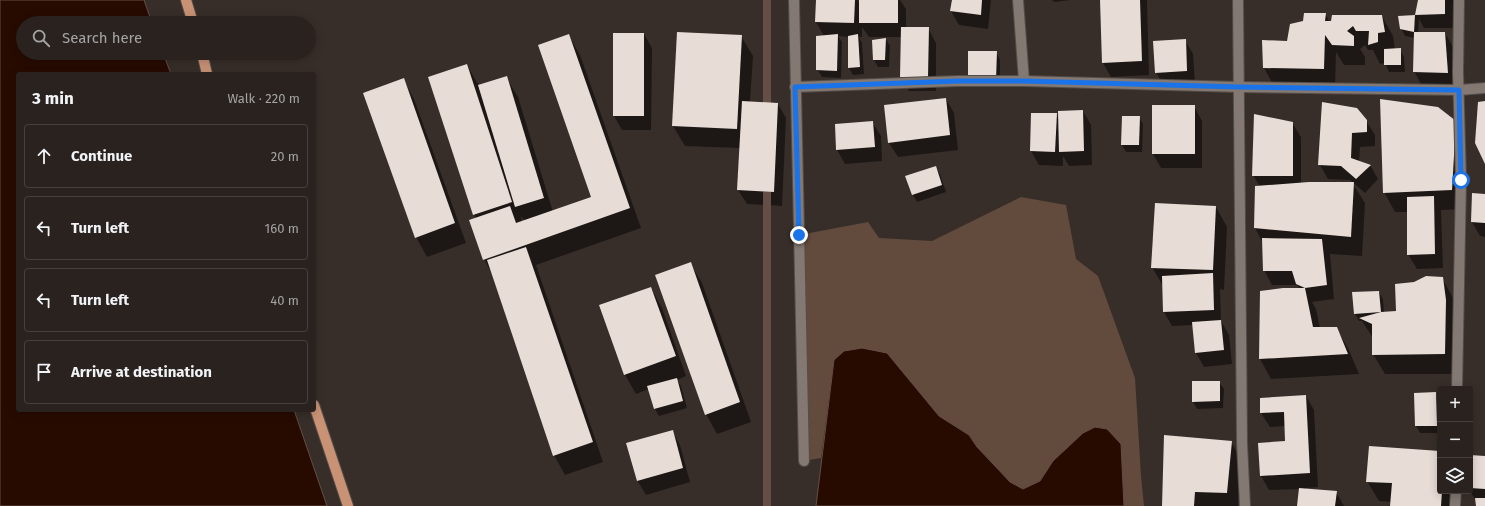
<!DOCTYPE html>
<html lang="en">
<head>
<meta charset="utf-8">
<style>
	:root { --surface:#29221f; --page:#312a28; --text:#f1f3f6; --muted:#a5a4a4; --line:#453f3d }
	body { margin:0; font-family:"Fira Sans",sans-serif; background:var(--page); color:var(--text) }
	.controls { position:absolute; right:12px; bottom:12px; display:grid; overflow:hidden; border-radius:4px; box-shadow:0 2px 10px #0003 }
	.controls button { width:36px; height:36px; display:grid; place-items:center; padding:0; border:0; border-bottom:1px solid var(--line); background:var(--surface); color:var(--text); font:20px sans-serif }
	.stop { position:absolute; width:12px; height:12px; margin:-9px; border:3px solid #1a73e8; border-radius:50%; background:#fff }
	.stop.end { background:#1a73e8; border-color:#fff; box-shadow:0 1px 4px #0008 }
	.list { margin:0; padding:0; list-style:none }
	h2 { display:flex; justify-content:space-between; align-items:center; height:52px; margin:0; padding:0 16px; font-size:17px }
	h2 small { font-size:13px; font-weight:400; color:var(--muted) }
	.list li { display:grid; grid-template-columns:26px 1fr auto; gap:12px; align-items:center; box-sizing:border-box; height:64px; margin:0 8px 8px; padding:0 8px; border:1px solid var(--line); border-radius:4px }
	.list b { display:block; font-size:15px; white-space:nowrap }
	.list em { font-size:13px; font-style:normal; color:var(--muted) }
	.icon { flex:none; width:22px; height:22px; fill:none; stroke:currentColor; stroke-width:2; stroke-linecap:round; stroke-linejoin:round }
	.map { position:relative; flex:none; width:1485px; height:506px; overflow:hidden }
	.search { position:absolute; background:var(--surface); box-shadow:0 2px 10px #0003; left:16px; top:16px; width:300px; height:44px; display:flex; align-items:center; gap:10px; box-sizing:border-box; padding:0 14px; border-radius:22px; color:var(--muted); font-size:15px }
	.panel { position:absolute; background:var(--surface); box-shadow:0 2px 10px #0003; left:16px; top:72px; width:300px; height:340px; border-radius:4px }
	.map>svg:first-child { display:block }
	.green { fill:#624a3d }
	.water { fill:#270b00; stroke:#644e46 }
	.shadow { fill:#0007; fill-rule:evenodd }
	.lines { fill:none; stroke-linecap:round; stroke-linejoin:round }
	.stream { stroke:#644e46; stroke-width:8 }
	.building { fill:#e8dcd6 }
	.minor-casing { stroke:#554d49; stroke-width:12 }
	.major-casing { stroke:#554d49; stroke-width:12 }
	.minor { stroke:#837872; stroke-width:10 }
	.major { stroke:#c99275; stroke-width:10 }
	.route { stroke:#1a73e8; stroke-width:5 }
</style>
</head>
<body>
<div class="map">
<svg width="1485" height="506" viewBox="0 0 1485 506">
	<rect width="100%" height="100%" fill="#372e29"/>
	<path class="green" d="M1021,197L1066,205L1076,259L1098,276L1135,378L1141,476L1144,506H1124L1121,444L1053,461L1040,481L1023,489L1010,482L977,447L969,435L939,416L887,354L834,360L821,458L804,461L799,235L868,222L879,238L932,241Z"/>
	<g class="water">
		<path d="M0,0H144L152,23H23V53H163L171,74H18V410H294L327,506H0Z"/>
		<path d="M862,348L887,353L939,416L969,435L977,447L1010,482L1023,489L1040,481L1053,461L1083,433L1095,427L1107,429L1121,444L1124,506H816L834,360L844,351Z"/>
	</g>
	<g class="shadow">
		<path d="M817,0H858L860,4V0H900L906,9V28H928L936,43V91H909L901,77L902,37H869L862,27V37H859L862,43L864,74L853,75L849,68V37L838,36L842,42L841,78L822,77L817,69L824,36L816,22Z"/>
		<path d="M953,0H991L988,29L959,25L951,11Z"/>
		<path d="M1052,0H1071L1054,2Z"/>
		<path d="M1101,0H1147L1149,75L1111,77L1103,63Z"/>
		<path d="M1419,0H1453V28H1424L1419,19L1418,33H1445L1453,47L1456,87L1422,86L1414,71L1415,38L1405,36L1401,28L1399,17L1416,15Z"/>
		<path d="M1325,14L1330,22L1382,16L1393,36L1395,50L1400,49L1404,57L1405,72H1389L1385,63L1380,64L1373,50H1368L1365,45L1360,49L1365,57V65H1344L1336,52L1335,88H1275L1264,68L1263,41L1288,42Z"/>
		<path d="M614,34H644L652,48L651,130H622L614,116Z"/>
		<path d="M569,36L580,55L641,228L536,265L603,462L565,475L554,455L492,274L484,259L476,219L474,214L467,65L479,86L506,77L518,97L553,212L592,197ZM521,216L525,221L522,222Z"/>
		<path d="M741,36L753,56L750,102L778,104L786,118L782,206L747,204L738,190L740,148L685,146L673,126Z"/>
		<path d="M886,39L890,46L889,67H878L874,60Z"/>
		<path d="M1185,40L1193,54L1195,85L1164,87L1156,72Z"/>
		<path d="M996,52L1000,60V87L973,86L969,79Z"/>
		<path d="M403,79L414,99L466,243L427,257L416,237Z"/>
		<path d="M946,99L954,113L958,150L898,157L889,143L885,106Z"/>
		<path d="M1323,103L1366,121L1375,135V146L1360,147L1359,162L1370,165L1378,179L1365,193L1350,180L1328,179L1320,165Z"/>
		<path d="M1194,106L1202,121V168H1161L1153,154Z"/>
		<path d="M1083,111L1091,125L1092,165L1069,166L1063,156V166L1039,165L1031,151L1056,114L1060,121Z"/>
		<path d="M1139,117L1143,124L1142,152H1126L1122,145Z"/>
		<path d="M872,122L881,136L882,161L845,164L837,150Z"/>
		<path d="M1455,122L1466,142L1463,209L1441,210L1443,268L1417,269L1408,254V212H1395L1384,192Z"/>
		<path d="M1292,123L1301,137V184H1353L1365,203L1362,256L1330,254L1334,299L1312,302L1316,309L1320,328H1336L1348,348L1359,374L1271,379L1260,359L1300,289L1297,285H1272L1264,270L1263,243L1255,228L1256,187H1260L1253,175Z"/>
		<path d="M935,167L940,174L946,192L917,202L913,195Z"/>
		<path d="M1473,194L1485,195V237L1480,236L1472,222Z"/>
		<path d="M1216,207L1227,227L1224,290L1220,289L1221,321L1229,335L1232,364L1204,367L1196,353L1193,325L1172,326L1164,312L1163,286L1152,267Z"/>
		<path d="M690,263L702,283L751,422L717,434L706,414Z"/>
		<path d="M1442,278L1453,298L1457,320L1456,374H1385L1373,354V338L1362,321H1359L1355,314L1353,293L1379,292L1383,299L1384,313L1397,312Z"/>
		<path d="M651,288L662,308L686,376L677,380L681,386L687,408L659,416L655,409L649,389L636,394L625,375Z"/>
		<path d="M1219,382L1224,389L1223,408L1197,409L1193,402Z"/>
		<path d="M1435,393L1439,400L1440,433H1420L1416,426L1415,394Z"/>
		<path d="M1306,396L1314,410L1318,487L1306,488V489L1336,492L1344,506H1298L1300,489L1269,490L1261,476L1259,444L1287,442L1286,426L1270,427L1261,413Z"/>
		<path d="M672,431L680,445L690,482L646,495L637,480Z"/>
		<path d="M1231,442L1242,461L1238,506H1163Z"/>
		<path d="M1440,452V491H1454L1453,506H1391V502L1379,501L1367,481Z"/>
		<path d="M1485,457V506H1477L1476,501L1470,491V466Z"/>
	</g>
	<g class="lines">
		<g class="stream">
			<path d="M767,113V0"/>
			<path d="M767,506V181"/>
		</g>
	</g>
	<g class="building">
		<path d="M816,0H855L854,23L815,22Z"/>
		<rect x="859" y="0" width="39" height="23"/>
		<path d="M952,0H982L981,15L950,11Z"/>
		<path d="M1100,0H1140L1142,61L1102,63Z"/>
		<path d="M1418,0H1445V14L1415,15Z"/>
		<path d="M1304,13H1326L1325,21H1331L1332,15H1382L1385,32L1378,33V42L1368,45L1369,31H1356L1353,26L1347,31L1354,36V46L1332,45L1325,35L1324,69L1263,68L1262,40L1287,41L1290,24L1303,21Z"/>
		<path d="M1415,15L1414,32L1400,29L1398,16Z"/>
		<path d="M901,27H929L928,77H900Z"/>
		<path d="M677,32L742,35L737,129L672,126Z"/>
		<path d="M1414,32H1445L1448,73L1413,72Z"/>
		<rect x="613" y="33" width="31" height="83"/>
		<path d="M569,34L630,208L483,260L469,220L510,206L516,223L591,197L538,45Z"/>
		<path d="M838,34L837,71L816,70V36Z"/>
		<path d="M858,34L860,67L848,68V36Z"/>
		<path d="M886,38L885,60H873L872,40Z"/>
		<path d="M1186,39L1187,71L1155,73L1153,41Z"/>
		<path d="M1401,48V65H1384V49Z"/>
		<path d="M968,51H997L996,80L968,79Z"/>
		<path d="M467,64L512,202L473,215L428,77Z"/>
		<path d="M507,76L544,198L515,207L478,85Z"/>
		<path d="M404,78L455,223L415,238L363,93Z"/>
		<path d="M946,98L950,135L888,143L884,105Z"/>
		<path d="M1380,99L1438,107L1456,121L1452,190L1383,193Z"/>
		<path d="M742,101L778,103L774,192L737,190Z"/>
		<path d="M1485,101V164L1475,143L1478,102Z"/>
		<path d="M1322,102L1357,108L1367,120V132L1352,133L1351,158L1371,165L1356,179L1341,166L1318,165Z"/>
		<rect x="1152" y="105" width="43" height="49"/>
		<path d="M1083,110L1084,151L1059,152L1058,111Z"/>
		<path d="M1031,113H1057L1055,152L1030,151Z"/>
		<path d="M1254,114L1293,122V176H1252Z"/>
		<path d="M1122,116H1140L1139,145H1121Z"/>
		<path d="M873,121L875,147L836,150L835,124Z"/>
		<path d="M936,166L942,185L912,195L905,176Z"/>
		<path d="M1309,182H1354L1351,237L1254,228L1255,186Z"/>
		<path d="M1472,193L1485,194V223L1471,222Z"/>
		<path d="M1434,196L1435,254L1407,255V197Z"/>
		<path d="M1155,203L1216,206L1213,270L1151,268Z"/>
		<path d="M1262,238L1322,239L1327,285L1305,288L1313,327H1337L1348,354L1259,359L1260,291L1283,288H1305L1296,284L1292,271H1263Z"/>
		<path d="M526,247L593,442L553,456L487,260Z"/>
		<path d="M691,262L740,402L705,415L655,275Z"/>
		<path d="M1213,273L1214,310L1163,312L1162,276Z"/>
		<path d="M1426,276L1443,277L1446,300L1445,354L1372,355V324L1359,318L1381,312L1396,311L1395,284L1414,282Z"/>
		<path d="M651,287L676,356L624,375L599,305Z"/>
		<path d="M1379,291L1381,312L1354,314L1352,292Z"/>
		<path d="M1221,320L1224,350L1195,353L1192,322Z"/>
		<path d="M677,378L683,401L654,409L647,386Z"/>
		<path d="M1192,381H1220V401L1192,402Z"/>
		<path d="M1436,392L1437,426H1415L1414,393Z"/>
		<path d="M1306,395L1310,473L1260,476L1258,443L1285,441L1284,412L1260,413V398Z"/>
		<path d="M673,430L683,468L637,481L626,443Z"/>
		<path d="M1164,435L1232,441L1227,493L1195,492L1194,506H1162Z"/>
		<path d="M1369,446L1440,451V491H1442L1441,506H1390L1392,483L1366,482Z"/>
		<path d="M1470,455L1485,456V489L1470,488Z"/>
		<path d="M1299,488L1337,491L1335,506H1297Z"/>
		<path d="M1475,498H1485V506H1476Z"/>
	</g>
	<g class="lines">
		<defs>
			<g id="minor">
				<path d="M794,0L804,461"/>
				<path d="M1018,0L1024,81"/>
				<path d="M1238,0L1242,443L1245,506"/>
				<path d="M795,87L958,81H1024L1239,87L1459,90L1485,88"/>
				<path d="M1457,389L1461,180L1458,72L1459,0"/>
				<path d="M1455,506L1456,491"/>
			</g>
			<g id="major">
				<path d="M186,0L193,23"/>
				<path d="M202,53L207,74"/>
				<path d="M314,405L348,506"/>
			</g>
		</defs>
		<use href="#minor" class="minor-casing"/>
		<use href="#major" class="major-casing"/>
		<use href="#minor" class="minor"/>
		<use href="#major" class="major"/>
	</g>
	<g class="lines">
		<path class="route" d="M799,235L795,87L958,81H1024L1239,87L1459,90L1461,180"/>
	</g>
</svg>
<div class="controls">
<button>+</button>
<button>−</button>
<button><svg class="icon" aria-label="layers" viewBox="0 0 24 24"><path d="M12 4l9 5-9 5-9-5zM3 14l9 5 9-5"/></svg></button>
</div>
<div class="stop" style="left:1461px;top:180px"></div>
<div class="stop end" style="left:799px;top:235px"></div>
<div class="search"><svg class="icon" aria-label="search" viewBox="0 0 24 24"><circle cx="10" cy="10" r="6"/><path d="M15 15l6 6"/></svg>Search here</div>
<section class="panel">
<h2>3 min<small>Walk · 220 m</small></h2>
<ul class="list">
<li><svg class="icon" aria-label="ahead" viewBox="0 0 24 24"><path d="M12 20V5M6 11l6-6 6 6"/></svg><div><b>Continue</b></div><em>20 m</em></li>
<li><svg class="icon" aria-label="left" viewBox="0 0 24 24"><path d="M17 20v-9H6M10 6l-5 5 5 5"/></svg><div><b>Turn left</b></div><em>160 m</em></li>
<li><svg class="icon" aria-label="left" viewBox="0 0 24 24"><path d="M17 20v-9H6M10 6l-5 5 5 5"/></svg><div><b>Turn left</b></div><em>40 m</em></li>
<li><svg class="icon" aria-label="arrive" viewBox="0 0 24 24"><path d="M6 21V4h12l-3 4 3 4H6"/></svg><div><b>Arrive at destination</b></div></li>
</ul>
</section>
</div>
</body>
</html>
